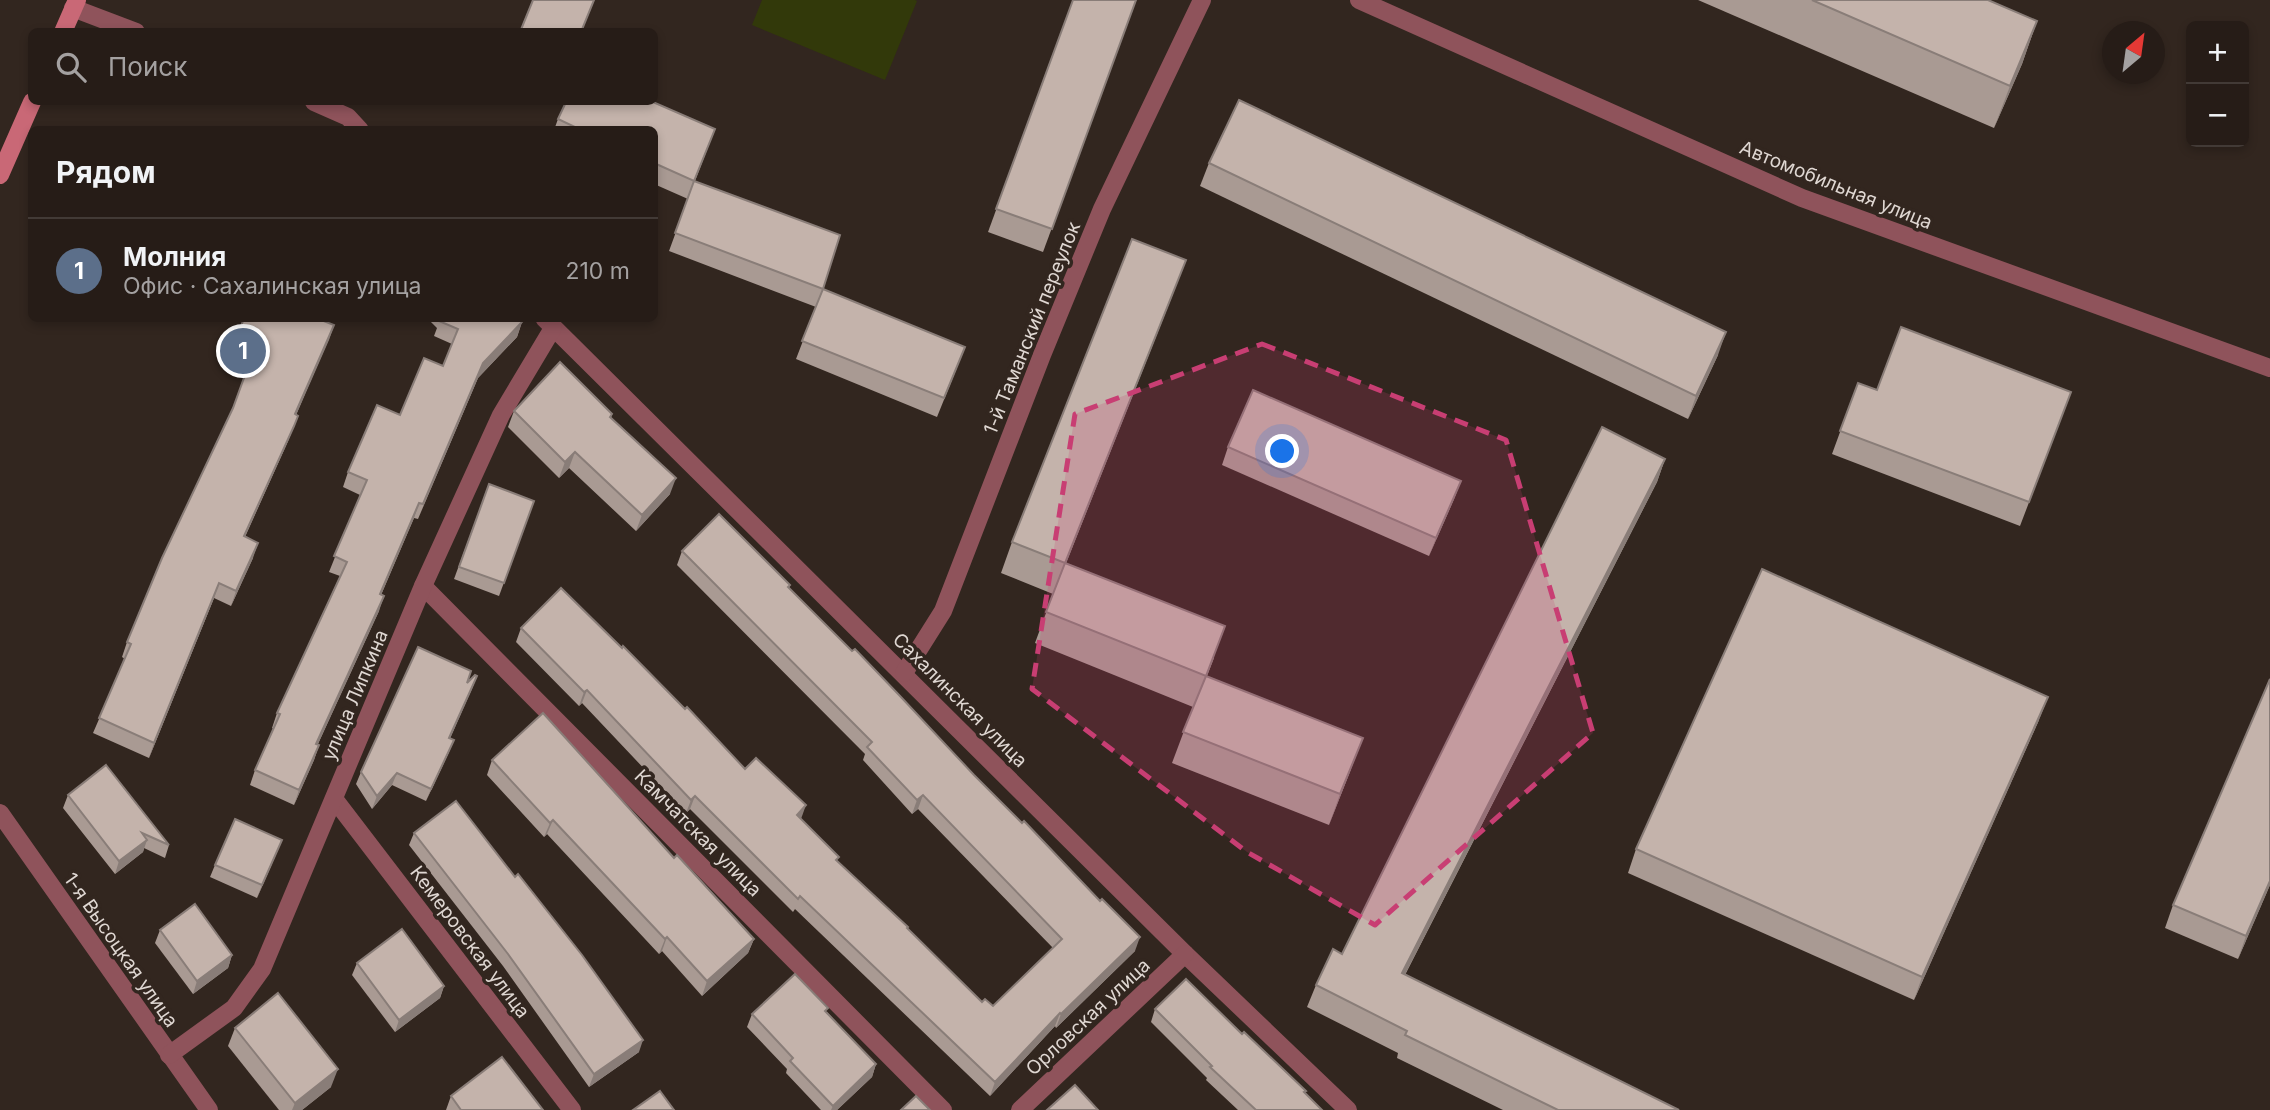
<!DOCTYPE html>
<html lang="ru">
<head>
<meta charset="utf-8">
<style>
	:root { --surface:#261c17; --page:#2e2520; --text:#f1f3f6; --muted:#a4a1a1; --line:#423a36; --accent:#bca0f2 }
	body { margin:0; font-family:Inter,sans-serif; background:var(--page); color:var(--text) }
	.controls { position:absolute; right:21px; top:21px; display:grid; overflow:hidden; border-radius:10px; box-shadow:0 4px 10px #0003 }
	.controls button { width:63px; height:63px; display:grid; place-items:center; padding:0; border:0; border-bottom:2px solid var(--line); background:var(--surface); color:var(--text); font:35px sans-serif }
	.compass { position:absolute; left:2102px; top:21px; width:63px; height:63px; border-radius:50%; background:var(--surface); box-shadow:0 4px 10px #0003; rotate:29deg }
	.you { position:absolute; left:1283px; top:452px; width:24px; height:24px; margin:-18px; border:5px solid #fff; border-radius:50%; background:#1a73e8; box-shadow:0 0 0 10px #1a73e833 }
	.badge { display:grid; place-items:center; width:46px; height:46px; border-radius:50%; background:var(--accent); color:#fff; font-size:23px; font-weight:700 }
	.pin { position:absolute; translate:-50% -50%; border:4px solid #fff; box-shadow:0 2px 7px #0006 }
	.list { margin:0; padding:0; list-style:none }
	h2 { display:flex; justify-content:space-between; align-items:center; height:91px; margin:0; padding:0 28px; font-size:30px }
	h2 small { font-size:23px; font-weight:400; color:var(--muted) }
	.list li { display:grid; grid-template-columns:46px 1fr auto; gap:21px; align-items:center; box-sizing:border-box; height:105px; padding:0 28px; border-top:2px solid var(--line) }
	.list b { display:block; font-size:26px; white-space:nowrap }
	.list p { margin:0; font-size:23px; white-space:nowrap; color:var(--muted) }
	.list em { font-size:23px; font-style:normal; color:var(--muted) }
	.icon { flex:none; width:38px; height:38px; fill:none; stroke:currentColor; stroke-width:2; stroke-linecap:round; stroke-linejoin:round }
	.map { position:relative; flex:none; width:2270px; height:1110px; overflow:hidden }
	.search { position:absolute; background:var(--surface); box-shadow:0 4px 10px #0003; left:28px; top:28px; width:630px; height:77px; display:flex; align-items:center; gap:18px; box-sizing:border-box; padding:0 24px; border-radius:10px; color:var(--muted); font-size:26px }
	.panel { position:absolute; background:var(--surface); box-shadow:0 4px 10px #0003; left:28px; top:126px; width:630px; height:196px; border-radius:10px }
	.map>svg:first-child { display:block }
	.green { fill:#32390a }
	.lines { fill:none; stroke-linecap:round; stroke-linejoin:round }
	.minor { stroke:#8f535b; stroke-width:18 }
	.secondary { stroke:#c96876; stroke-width:18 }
	.wall { fill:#a99a93 }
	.shaded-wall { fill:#897d78 }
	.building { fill:#c4b3ab; stroke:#897d78; stroke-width:2 }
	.marked { fill:#c83e73; fill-opacity:0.2; stroke:#c83e73; stroke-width:5; stroke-dasharray:14 9; stroke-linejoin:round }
	.labels { text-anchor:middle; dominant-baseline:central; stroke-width:7; stroke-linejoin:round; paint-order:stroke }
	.street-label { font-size:19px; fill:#dfd7d2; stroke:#32261f }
</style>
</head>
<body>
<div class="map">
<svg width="2270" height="1110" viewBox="0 0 2270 1110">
	<rect width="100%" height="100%" fill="#32261f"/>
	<path class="green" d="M762,0H915L917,1L885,80L752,25Z"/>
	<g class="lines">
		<g class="minor">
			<path d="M1359,0L1802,198L2270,368"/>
			<path d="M73,8L136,32"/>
			<path d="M314,102L348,117L360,130"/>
			<path d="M544,318L1185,954L1348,1110"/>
			<path d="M423,586L943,1110"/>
			<path d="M904,673L943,611L1042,355L1102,209L1202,0"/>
			<path d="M335,800L572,1110"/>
			<path d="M0,813L209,1110"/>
			<path d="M169,1055L234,1008L262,969L423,586L501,415L553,328"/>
			<path d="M1020,1110L1185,954"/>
		</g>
		<g class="secondary">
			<path d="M63,32L77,0"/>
			<path d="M0,175L32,102"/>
		</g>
	</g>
	<g class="wall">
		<path d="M1073,0H1136L1043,252L988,232Z"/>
		<path d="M1698,0H1988L2037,21L2022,64L1994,128Z"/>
		<path d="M558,119L715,129L695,181L823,289L958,365L937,417L796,359L816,307L669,251L688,199L654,184V130H554Z"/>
		<path d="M1209,163L1718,355L1688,419L1200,186Z"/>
		<path d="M1174,291L1066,563L1214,658L1207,676L1351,769L1329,825L1172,763L1193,707L1035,643L1053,594L1001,573L1012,542Z"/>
		<path d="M244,318L334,325L296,415L298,416L288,441L245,537L253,558L231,606L214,598L149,758L93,733L125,659L122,657L127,642L233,408L248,368L228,361Z"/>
		<path d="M427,318H519L522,322L517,337L478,378L418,519L414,518L381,595L379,611L318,744L319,745L314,760L294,805L250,785L255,770L274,729L272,728L277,713L340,576L329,572L360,495L343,487L348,472L443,366L452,344L434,336L437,328Z"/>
		<path d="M1858,383L1877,390L2071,392L2020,526L1832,454Z"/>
		<path d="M514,411L612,414L611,418L670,494L636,531L569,468L559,478L508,427Z"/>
		<path d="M1228,447L1461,481L1454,499L1429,556L1222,465Z"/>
		<path d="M1665,459L1657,482L1405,975L1679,1110H1503L1397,1058L1398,1053L1307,1007L1316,985L1342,954Z"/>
		<path d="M489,484L534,501L499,596L454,579Z"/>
		<path d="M682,551L790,585L789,588L1135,951L1056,1028L1055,1026L990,1096L795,909L793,912L690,809L686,813L582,703L579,706L516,642L521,628L745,769L801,819L837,862L908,927L907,929L982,1002L993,1006L1053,948L918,809L912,814L863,760L865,754L677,565Z"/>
		<path d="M477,676L450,738L449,752L426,801L392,785L372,809L356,784L361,772L467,683Z"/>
		<path d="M2039,720L1914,1000L1628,873L1636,849Z"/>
		<path d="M492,760L674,858L754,939L748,953L702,996L662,951L659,954L547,834L544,837L487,775Z"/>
		<path d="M68,795L169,845L165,858L144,848L143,852L115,874L63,808Z"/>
		<path d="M414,833L639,1052L589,1087L503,966L409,845Z"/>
		<path d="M277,852L257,898L210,877L215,865Z"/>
		<path d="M2270,885L2238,959L2165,928L2173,905Z"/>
		<path d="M160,930L232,955L228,968L193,994L155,943Z"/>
		<path d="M357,963L444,986L440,998L395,1032L352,975Z"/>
		<path d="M1155,1009L1242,1034L1322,1110H1238L1206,1080L1207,1078L1151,1022Z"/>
		<path d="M827,1012L876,1064L872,1077L837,1110H821L786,1073L787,1069L747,1027L752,1014Z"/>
		<path d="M235,1028L331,1087L302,1110H279L228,1046Z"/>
		<path d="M451,1096L543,1110H446Z"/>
	</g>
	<g class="shaded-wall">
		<path d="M2037,21L2022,64L1994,128L2010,86Z"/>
		<path d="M1186,260L1174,291L1054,594L1065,563Z"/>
		<path d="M522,322L517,337L478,378L418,519L483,363Z"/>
		<path d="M334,325L329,340L290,429L295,414Z"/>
		<path d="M1726,332L1718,355L1688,419L1696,396Z"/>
		<path d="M294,426L288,441L238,551L244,536Z"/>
		<path d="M575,452L569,468L559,478L565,462Z"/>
		<path d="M1665,459L1657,482L1394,996L1402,973Z"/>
		<path d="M676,478L670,494L636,531L642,515Z"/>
		<path d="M1461,481L1454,499L1429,556L1436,538Z"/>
		<path d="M419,503L414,518L375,609L380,594Z"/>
		<path d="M258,543L253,558L231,606L236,591Z"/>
		<path d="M219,583L214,598L149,758L154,743Z"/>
		<path d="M384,596L379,611L311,759L316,744Z"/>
		<path d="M477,676L472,689L445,750L449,738Z"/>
		<path d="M587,690L582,703L579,706L584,692Z"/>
		<path d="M2048,697L2039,720L1914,1000L1922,977Z"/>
		<path d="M1363,738L1351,769L1329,825L1340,794Z"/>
		<path d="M454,740L449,752L426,801L431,789Z"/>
		<path d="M319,745L314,760L294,805L299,790Z"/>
		<path d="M397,773L392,785L372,809L377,796Z"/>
		<path d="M923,795L918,809L912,814L917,800Z"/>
		<path d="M695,796L690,809L686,813L691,800Z"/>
		<path d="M806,805L801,819L797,815Z"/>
		<path d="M553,820L547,834L544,837L550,823Z"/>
		<path d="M147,840L143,852L115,874L119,861Z"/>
		<path d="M282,840L277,852L257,898L262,885Z"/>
		<path d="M2270,881V885L2238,959L2246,936Z"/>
		<path d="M667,937L662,951L659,954L665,939Z"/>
		<path d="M1140,937L1135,951L1056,1028L1061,1014Z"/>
		<path d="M754,939L748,953L702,996L707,981Z"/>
		<path d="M232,955L228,968L193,994L197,981Z"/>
		<path d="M444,986L440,998L395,1032L399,1020Z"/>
		<path d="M1060,1013L1055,1026L990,1096L995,1082Z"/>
		<path d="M643,1040L639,1052L589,1087L594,1074Z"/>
		<path d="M876,1064L872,1077L837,1110H831L833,1106Z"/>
		<path d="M338,1069L331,1087L302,1110H292L295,1103Z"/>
	</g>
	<g class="building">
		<path d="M533,0H594L581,32H520Z"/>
		<path d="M1073,0H1136L1052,229L996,209Z"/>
		<path d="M1812,0H1988L2037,21L2010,86Z"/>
		<path d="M1239,100L1726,332L1696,396L1209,163Z"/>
		<path d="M566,102H653L715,129L694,181L654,163V130H581L558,119Z"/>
		<path d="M694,181L840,235L823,289L675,233Z"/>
		<path d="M1132,239L1186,260L1065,563L1012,542Z"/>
		<path d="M823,289L965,347L944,398L802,341Z"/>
		<path d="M244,318H316L334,325L295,414L298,416L294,426L244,536L258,543L236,591L219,583L154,743L99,718L131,644L127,642L162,558L233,408L253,353L234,346Z"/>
		<path d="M441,318H519L522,322L483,363L423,504L419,503L380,594L384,596L316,744L319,745L299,790L255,770L280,714L277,713L347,562L334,556L367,480L348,472L377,405L400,415L424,358L443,366L458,329L439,321Z"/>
		<path d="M1901,327L2071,392L2029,502L1840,431L1858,383L1877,390Z"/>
		<path d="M560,362L612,414L610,417L676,478L642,515L575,452L565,462L514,411Z"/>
		<path d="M1253,390L1461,481L1436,538L1228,447Z"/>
		<path d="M1602,427L1665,459L1402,973L1679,1110H1558L1405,1035L1407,1031L1316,985L1333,949L1342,954Z"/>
		<path d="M489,484L534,501L504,583L459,567Z"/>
		<path d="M719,514L790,585L788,587L852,651L855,649L900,696L974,775L1022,823L1024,821L1100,901L1102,899L1140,937L1061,1014L1060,1013L995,1082L800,896L798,899L695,796L691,800L587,690L584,692L521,628L561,588L622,648L623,646L685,709L687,707L745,769L756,758L806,805L797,815L839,857L836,860L908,927L907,928L982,1002L985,999L993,1006L1062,939L923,795L917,800L867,747L872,742L682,551Z"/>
		<path d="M1065,563L1225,626L1206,676L1046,612Z"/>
		<path d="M1762,569L2048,697L1922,977L1636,849Z"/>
		<path d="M418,647L471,671L467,683L475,675L477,676L449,738L454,740L431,789L397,773L377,796L361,772Z"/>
		<path d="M1206,676L1363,738L1340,794L1183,732Z"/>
		<path d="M2270,679V881L2246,936L2173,905Z"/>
		<path d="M543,713L674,858L677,855L754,939L707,981L667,937L665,939L553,820L550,823L492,760Z"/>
		<path d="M106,765L169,845L142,833L147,840L119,861L68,795Z"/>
		<path d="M456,801L515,877L518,874L582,955L643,1040L594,1074L508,954L414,833Z"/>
		<path d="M235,819L282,840L262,885L215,865Z"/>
		<path d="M195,904L232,955L197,981L160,930Z"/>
		<path d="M402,929L444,986L399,1020L357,963Z"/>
		<path d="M795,974L828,1008L825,1011L876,1064L833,1106L790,1061L793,1058L752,1014Z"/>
		<path d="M1186,979L1242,1034L1244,1032L1306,1091L1304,1092L1322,1110H1256L1210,1067L1212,1066L1155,1009Z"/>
		<path d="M278,993L338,1069L295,1103L235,1028Z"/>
		<path d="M502,1057L543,1110H461L451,1096Z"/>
		<path d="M1075,1085L1098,1110H1047Z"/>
		<path d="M660,1091L674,1110H633Z"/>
		<path d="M916,1096L930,1110H901Z"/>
	</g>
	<path class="marked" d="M1262,344L1506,440L1593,733L1375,925L1247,852L1032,689L1075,414Z"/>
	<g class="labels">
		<g class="street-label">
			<text transform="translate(1836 185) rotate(22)">Автомобильная улица</text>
			<text transform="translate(1032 328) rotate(-68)">1-й Таманский переулок</text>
			<text transform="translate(355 695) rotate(-67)">улица Липкина</text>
			<text transform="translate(960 700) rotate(45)">Сахалинская улица</text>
			<text transform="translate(698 833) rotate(45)">Камчатская улица</text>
			<text transform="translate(470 942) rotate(53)">Кемеровская улица</text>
			<text transform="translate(121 950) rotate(55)">1-я Высоцкая улица</text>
			<text transform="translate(1088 1017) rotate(-43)">Орловская улица</text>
		</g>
	</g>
</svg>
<div class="controls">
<button>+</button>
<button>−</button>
</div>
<svg class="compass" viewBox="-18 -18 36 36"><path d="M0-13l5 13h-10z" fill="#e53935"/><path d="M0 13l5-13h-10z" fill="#a4a1a1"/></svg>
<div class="you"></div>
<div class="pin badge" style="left:243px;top:351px;background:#5c6f8a">1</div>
<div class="search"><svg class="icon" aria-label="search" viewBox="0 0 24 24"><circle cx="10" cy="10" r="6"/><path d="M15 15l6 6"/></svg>Поиск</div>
<section class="panel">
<h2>Рядом<small></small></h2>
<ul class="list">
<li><span class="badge" style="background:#5c6f8a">1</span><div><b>Молния</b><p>Офис · Сахалинская улица</p></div><em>210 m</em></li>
</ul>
</section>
</div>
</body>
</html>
